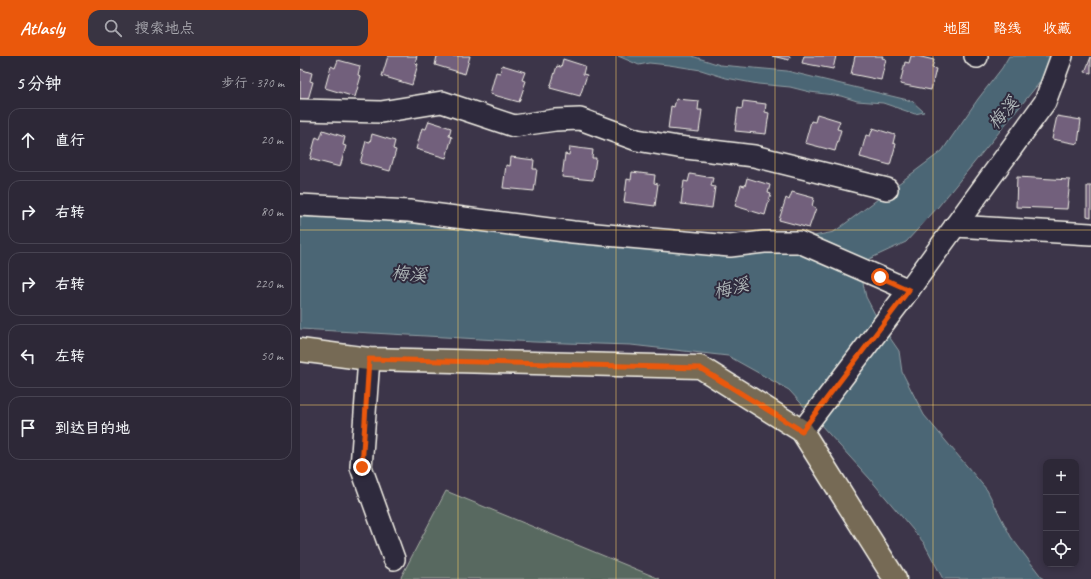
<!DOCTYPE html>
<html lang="zh">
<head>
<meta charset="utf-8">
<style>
	:root { --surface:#2d2837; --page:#393442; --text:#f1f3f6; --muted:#a7a6ad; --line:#484452; --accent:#ea580c }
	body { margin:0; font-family:Caveat,"LXGW WenKai TC",sans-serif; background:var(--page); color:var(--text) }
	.controls { position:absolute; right:12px; bottom:12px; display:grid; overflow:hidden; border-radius:8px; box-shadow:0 2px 6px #0003 }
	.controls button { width:36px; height:36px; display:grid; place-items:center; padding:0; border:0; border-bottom:1px solid var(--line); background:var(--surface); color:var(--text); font:20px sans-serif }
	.stop { position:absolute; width:12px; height:12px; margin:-9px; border:3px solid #ea580c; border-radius:50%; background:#fff }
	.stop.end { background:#ea580c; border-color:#fff; box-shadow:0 1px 4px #0008 }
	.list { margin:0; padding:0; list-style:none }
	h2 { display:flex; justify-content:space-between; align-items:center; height:52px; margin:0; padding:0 16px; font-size:17px }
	h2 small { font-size:13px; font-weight:400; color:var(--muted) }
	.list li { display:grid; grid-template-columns:26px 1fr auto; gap:12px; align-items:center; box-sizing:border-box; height:64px; margin:0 8px 8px; padding:0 8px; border:1px solid var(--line); border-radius:12px }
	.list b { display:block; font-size:15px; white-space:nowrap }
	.list em { font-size:13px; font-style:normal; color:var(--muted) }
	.icon { flex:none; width:22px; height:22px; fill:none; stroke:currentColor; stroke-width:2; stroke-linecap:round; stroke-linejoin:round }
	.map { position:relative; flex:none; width:791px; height:523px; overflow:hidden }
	header { display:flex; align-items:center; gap:24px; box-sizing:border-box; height:56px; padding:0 20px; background:var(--accent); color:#fff }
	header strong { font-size:19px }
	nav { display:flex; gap:22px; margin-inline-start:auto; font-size:14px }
	.search { width:280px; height:36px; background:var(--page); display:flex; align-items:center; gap:10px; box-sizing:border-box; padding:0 14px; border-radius:12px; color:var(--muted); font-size:15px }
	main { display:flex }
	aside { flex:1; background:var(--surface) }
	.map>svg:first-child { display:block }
	.green { fill:#596961; stroke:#a6ada4 }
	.water { fill:#4c6675; stroke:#8f9ea3 }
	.building { fill:#72617b; stroke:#f4f1e8 }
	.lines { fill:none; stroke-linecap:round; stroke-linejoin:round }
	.minor-casing { stroke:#f4f1e8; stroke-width:24 }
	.major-casing { stroke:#f4f1e8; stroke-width:25 }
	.minor { stroke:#2f2a3d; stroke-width:21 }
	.major { stroke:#766a54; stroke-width:22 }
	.route { stroke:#ea580c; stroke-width:5 }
	.grid { fill:none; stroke:#ffd166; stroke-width:1; stroke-opacity:0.55 }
	.labels { text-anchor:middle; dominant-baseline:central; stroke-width:4; stroke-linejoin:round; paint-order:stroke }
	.water-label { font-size:18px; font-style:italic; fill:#b1b9ba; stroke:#2f2a3d }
</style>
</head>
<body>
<header>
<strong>Atlasly</strong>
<div class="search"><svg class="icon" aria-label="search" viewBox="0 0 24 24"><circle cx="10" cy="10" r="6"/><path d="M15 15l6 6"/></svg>搜索地点</div>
<nav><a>地图</a><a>路线</a><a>收藏</a></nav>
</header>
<main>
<aside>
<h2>5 分钟<small>步行 · 370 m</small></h2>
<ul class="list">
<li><svg class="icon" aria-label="ahead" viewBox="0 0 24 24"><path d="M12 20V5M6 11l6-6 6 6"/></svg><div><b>直行</b></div><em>20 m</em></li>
<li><svg class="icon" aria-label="right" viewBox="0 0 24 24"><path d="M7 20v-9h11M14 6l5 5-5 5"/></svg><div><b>右转</b></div><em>80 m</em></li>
<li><svg class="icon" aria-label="right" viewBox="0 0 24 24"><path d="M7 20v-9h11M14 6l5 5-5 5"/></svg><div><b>右转</b></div><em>220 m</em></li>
<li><svg class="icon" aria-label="left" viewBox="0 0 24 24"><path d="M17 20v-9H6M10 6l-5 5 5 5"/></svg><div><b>左转</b></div><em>50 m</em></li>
<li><svg class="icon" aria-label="arrive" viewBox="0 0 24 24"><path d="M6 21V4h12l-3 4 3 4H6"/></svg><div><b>到达目的地</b></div></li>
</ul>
</aside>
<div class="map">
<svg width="791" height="523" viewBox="0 0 791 523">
	<rect width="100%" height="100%" fill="#3c3549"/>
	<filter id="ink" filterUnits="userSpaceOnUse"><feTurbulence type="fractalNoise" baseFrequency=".025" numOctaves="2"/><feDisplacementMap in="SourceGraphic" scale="8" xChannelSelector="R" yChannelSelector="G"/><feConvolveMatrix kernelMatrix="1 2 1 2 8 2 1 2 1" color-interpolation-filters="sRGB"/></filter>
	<g filter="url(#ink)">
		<path class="green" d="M146,435L360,523H100Z"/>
		<g class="water">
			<path d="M318,0H392L420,9L487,15L612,45L624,56L615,58L583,47L557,45L541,40L510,36L490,31L458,28L426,22L401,14L369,9L349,7L339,9Z"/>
			<path d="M709,0H753L740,26L638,151L606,186L567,204L560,213L566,241L579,266L599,295L602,316L624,359L687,434L711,481L743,523H643L624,487L570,423L489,334L428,300L331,289L234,286L0,273V161L107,163L423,198L534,176L642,95L678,43L702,12Z"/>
		</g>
		<g class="building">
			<path d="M88,0H117L115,7L118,8L112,29L82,20Z"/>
			<path d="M137,0H170L165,18L135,9Z"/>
			<path d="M472,0H490L489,4Z"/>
			<path d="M504,0H536L533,13L502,7Z"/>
			<path d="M555,0H583L582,2L586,3L581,24L551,18Z"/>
			<path d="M611,0H617L634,4L632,12L636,13L631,34L600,28L605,6L609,7Z"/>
			<path d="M791,1V17L785,16Z"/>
			<path d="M263,3L285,10L283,18L287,19L280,40L250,32L257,10L261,11Z"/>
			<path d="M38,4L60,10L58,19L61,20L55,41L25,32L31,10L35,12Z"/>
			<path d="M202,9L225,16L222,24L226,25L219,46L190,38L196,16L200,17Z"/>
			<path d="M0,13L12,17L10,25L13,26L7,47L0,45Z"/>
			<path d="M376,43L399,45L398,54H402L399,76L368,73L371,50L374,51Z"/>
			<path d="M443,45L466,48L465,56L469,57L466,78L435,75L438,52L442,53Z"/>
			<path d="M517,58L540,65L537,73L541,74L535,95L505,87L511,65L515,66Z"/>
			<path d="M757,60L781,64L778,88L752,83Z"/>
			<path d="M129,65L151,72L149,80L152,81L146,102L116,93L122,72L126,73Z"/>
			<path d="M573,72L595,79L593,87L596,88L590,109L560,101L566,79L570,80Z"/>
			<path d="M23,74L45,81L43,89L46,90L40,111L10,103L16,81L20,83Z"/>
			<path d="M72,78L95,85L93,93L96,94L90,115L60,107L66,85L70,86Z"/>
			<path d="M270,91L293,94L292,102H296L293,124L262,121L265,98L269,99Z"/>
			<path d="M211,101L234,104L233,113H237L234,135L203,132L206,109L210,110Z"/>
			<path d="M332,116L355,119L354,127L358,128L355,150L324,146L327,123L331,124Z"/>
			<path d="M390,118L413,122L411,130L415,131L412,152L381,148L384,125L388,126Z"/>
			<path d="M717,121L770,124L767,153L716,151Z"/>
			<path d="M447,122L470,129L468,137L471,138L465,159L435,150L441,129L445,130Z"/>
			<path d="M787,130H791V161L787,160Z"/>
			<path d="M492,136L514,142L512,150L516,152L509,172L479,164L486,142L489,144Z"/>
		</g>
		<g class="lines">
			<defs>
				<g id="minor">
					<path d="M675,0L677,1"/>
					<path d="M0,54L81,56L142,46L214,70L255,64L280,63L337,84L378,91L454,100L587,133"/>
					<path d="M0,149L109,155L273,176L430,190L464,186H499L609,234"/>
					<path d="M655,170L791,178"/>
					<path d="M69,303L61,411L94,503"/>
					<path d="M502,375L603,242L745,46L762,0"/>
				</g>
				<path id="major" d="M0,294L69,303L400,311L502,375L595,523"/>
			</defs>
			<use href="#minor" class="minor-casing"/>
			<use href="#major" class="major-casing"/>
			<use href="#minor" class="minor"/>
			<use href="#major" class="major"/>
		</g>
	</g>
	<g class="lines" filter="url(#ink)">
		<path class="route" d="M62,411L69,303L400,312L502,375L609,234L580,221"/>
	</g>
	<path class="grid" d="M158,0V523M316,0V523M475,0V523M633,0V523M0,174H791M0,349H791"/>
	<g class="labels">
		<g class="water-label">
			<text transform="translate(703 57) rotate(-49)">梅溪</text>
			<text transform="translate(109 218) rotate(4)">梅溪</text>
			<text transform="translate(431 232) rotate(-14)">梅溪</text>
		</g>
	</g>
</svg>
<div class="controls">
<button>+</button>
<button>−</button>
<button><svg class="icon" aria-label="locate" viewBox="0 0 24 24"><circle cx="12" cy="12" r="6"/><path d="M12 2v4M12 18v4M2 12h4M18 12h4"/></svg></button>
</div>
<div class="stop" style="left:580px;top:221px"></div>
<div class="stop end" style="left:62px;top:411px"></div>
</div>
</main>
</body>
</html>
